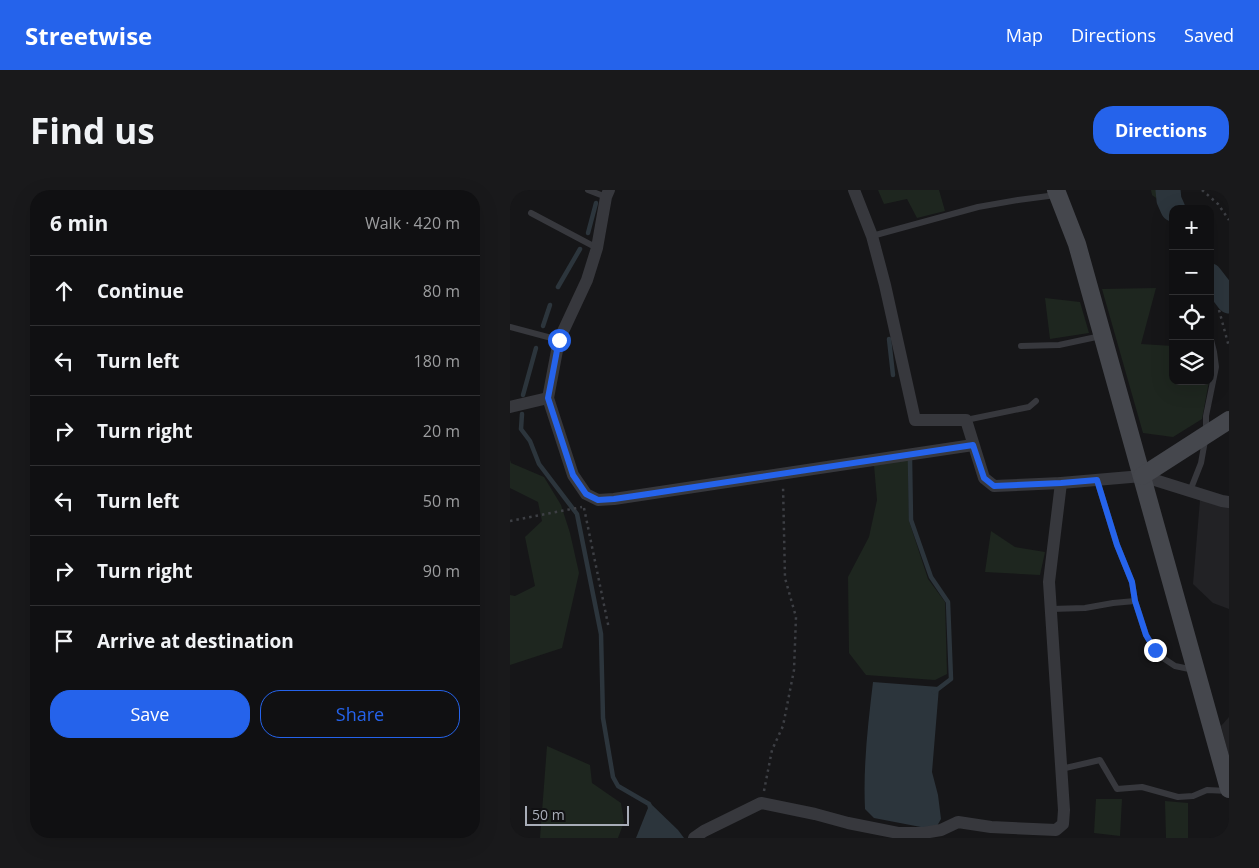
<!DOCTYPE html>
<html lang="en">
<head>
<meta charset="utf-8">
<style>
	:root { --surface:#101012; --page:#19191b; --text:#f1f3f6; --muted:#9c9d9f; --line:#303032; --accent:#2563eb }
	body { margin:0; font-family:"Open Sans",sans-serif; background:var(--page); color:var(--text) }
	.controls { position:absolute; right:15px; top:15px; display:grid; overflow:hidden; border-radius:10px; box-shadow:0 5px 20px #0002 }
	.controls button { width:45px; height:45px; display:grid; place-items:center; padding:0; border:0; border-bottom:1px solid var(--line); background:var(--surface); color:var(--text); font:25px sans-serif }
	.scale { position:absolute; left:15px; bottom:12px; width:104px; box-sizing:border-box; padding-left:5px; border:2px solid #a8adb8; border-top:0; font-size:14px; line-height:18px; white-space:nowrap; color:#a8adb8; -webkit-text-stroke:4px #111113; paint-order:stroke }
	.stop { position:absolute; width:15px; height:15px; margin:-11px; border:4px solid #2563eb; border-radius:50%; background:#fff }
	.stop.end { background:#2563eb; border-color:#fff; box-shadow:0 1px 5px #0008 }
	.list { margin:0; padding:0; list-style:none }
	h2 { display:flex; justify-content:space-between; align-items:center; height:65px; margin:0; padding:0 20px; font-size:21px }
	h2 small { font-size:16px; font-weight:400; color:var(--muted) }
	.list li { display:grid; grid-template-columns:32px 1fr auto; gap:15px; align-items:center; box-sizing:border-box; height:70px; padding:0 20px; border-top:1px solid var(--line) }
	.list b { display:block; font-size:19px; white-space:nowrap }
	.list em { font-size:16px; font-style:normal; color:var(--muted) }
	.actions { display:flex; gap:10px; padding:15px 20px }
	.actions a { flex:1; padding:11px 0; border:1px solid var(--accent); border-radius:20px; text-align:center; font-size:18px; color:var(--accent) }
	.actions .main { background:var(--accent); color:#fff }
	.icon { flex:none; width:28px; height:28px; fill:none; stroke:currentColor; stroke-width:2; stroke-linecap:round; stroke-linejoin:round }
	.map { position:relative; flex:none; width:719px; height:648px; overflow:hidden; border-radius:20px }
	header { display:flex; align-items:center; gap:30px; box-sizing:border-box; height:70px; padding:0 25px; background:var(--accent); color:#fff }
	header strong { font-size:24px }
	nav { display:flex; gap:28px; margin-inline-start:auto; font-size:18px }
	.intro { display:flex; align-items:center; justify-content:space-between; box-sizing:border-box; height:120px; padding:0 30px }
	h1 { margin:0; font-size:35px }
	.button { padding:12px 22px; border-radius:20px; background:var(--accent); color:#fff; font-size:18px; font-weight:700 }
	main { display:flex; gap:30px; padding:0 30px }
	aside { flex:1; background:var(--surface); border-radius:20px; box-shadow:0 5px 20px #0002 }
	.map>svg:first-child { display:block }
	.built { fill:#222225 }
	.green { fill:#1e261f }
	.water { fill:#2c353c }
	.lines { fill:none; stroke-linecap:round; stroke-linejoin:round }
	.stream { stroke:#2c353c; stroke-width:4.5 }
	.river { stroke:#2c353c; stroke-width:25 }
	.path { stroke:#3d3f44; stroke-width:2.5; stroke-dasharray:2.5 4; stroke-linecap:butt }
	.lane { stroke:#37383d; stroke-width:6 }
	.street { stroke:#37383d; stroke-width:12 }
	.secondary { stroke:#45474d; stroke-width:18 }
	.route { stroke:#2563eb; stroke-width:6 }
</style>
</head>
<body>
<header>
<strong>Streetwise</strong>
<nav><a>Map</a><a>Directions</a><a>Saved</a></nav>
</header>
<div class="intro"><h1>Find us</h1><a class="button">Directions</a></div>
<main>
<aside>
<h2>6 min<small>Walk · 420 m</small></h2>
<ul class="list">
<li><svg class="icon" aria-label="ahead" viewBox="0 0 24 24"><path d="M12 20V5M6 11l6-6 6 6"/></svg><div><b>Continue</b></div><em>80 m</em></li>
<li><svg class="icon" aria-label="left" viewBox="0 0 24 24"><path d="M17 20v-9H6M10 6l-5 5 5 5"/></svg><div><b>Turn left</b></div><em>180 m</em></li>
<li><svg class="icon" aria-label="right" viewBox="0 0 24 24"><path d="M7 20v-9h11M14 6l5 5-5 5"/></svg><div><b>Turn right</b></div><em>20 m</em></li>
<li><svg class="icon" aria-label="left" viewBox="0 0 24 24"><path d="M17 20v-9H6M10 6l-5 5 5 5"/></svg><div><b>Turn left</b></div><em>50 m</em></li>
<li><svg class="icon" aria-label="right" viewBox="0 0 24 24"><path d="M7 20v-9h11M14 6l5 5-5 5"/></svg><div><b>Turn right</b></div><em>90 m</em></li>
<li><svg class="icon" aria-label="arrive" viewBox="0 0 24 24"><path d="M6 21V4h12l-3 4 3 4H6"/></svg><div><b>Arrive at destination</b></div></li>
</ul>
<div class="actions"><a class="main">Save</a><a>Share</a></div>
</aside>
<div class="map">
<svg width="719" height="648" viewBox="0 0 719 648">
	<rect width="100%" height="100%" fill="#161618"/>
	<g class="built">
		<path d="M690,310L719,316V419L703,413L683,394Z"/>
		<path d="M719,527V567L711,536Z"/>
	</g>
	<g class="green">
		<path d="M368,0H429L435,21L407,28L397,9L374,14Z"/>
		<path d="M641,0H652L653,13L642,5Z"/>
		<path d="M646,98L631,154L663,156V191H699L692,229L663,247L633,243L592,99Z"/>
		<path d="M535,108L570,112L579,143L540,149Z"/>
		<path d="M0,270L1,273L34,287L51,315L60,343L69,383L52,458L0,475V405L5,406L25,396L15,347L32,331L28,312L0,298Z"/>
		<path d="M398,270L399,331L418,389L435,412L437,484L425,490L356,485L339,463L338,387L359,347L367,310L364,275Z"/>
		<path d="M481,341L505,357L535,362L530,385L475,382Z"/>
		<path d="M37,556L80,575L82,593L111,613L114,632L108,648H30Z"/>
		<path d="M586,609H612L610,646L584,643Z"/>
		<path d="M655,611L678,613V648H656Z"/>
	</g>
	<g class="water">
		<path d="M363,492L429,497L422,582L428,605L431,629L427,636L416,638L364,628L355,619C353,576 358,534 363,492Z"/>
		<path d="M140,613L168,640L174,648H126Z"/>
	</g>
	<g class="lines">
		<g class="stream">
			<path d="M78,43L86,13"/>
			<path d="M48,97L70,59"/>
			<path d="M33,136L40,115"/>
			<path d="M379,149L383,185"/>
			<path d="M13,205L26,158"/>
			<path d="M12,224L11,239L20,251L29,274L67,324L91,444L93,528L103,587L108,596L139,614L141,620"/>
			<path d="M400,270L401,330L421,387L438,412L441,489L424,502"/>
		</g>
		<g class="river">
			<path d="M658,0L659,10L663,19"/>
			<path d="M700,86L719,111"/>
		</g>
		<g class="path">
			<path d="M692,0L708,14L719,30"/>
			<path d="M709,120L719,157"/>
			<path d="M74,318L99,439"/>
			<path d="M0,331L72,317"/>
			<path d="M254,601L262,560L273,536L284,480L286,427L275,388L273,295"/>
		</g>
		<g class="lane">
			<path d="M78,0L96,7"/>
			<path d="M21,23L87,58"/>
			<path d="M362,46L468,17L508,10L546,5"/>
			<path d="M0,137L49,150"/>
			<path d="M511,156L549,155L591,146"/>
			<path d="M456,230L519,217L526,211"/>
			<path d="M587,290L607,355L622,392L625,411L636,445L645,460L653,468L665,476L684,480"/>
			<path d="M680,301L691,273L696,245V226L706,177L704,162L700,146"/>
			<path d="M541,419L575,418L603,413L625,411"/>
			<path d="M551,579L590,570L607,599L632,597L668,607L683,606L697,600L718,601"/>
		</g>
		<g class="street">
			<path d="M99,0L96,7L87,58L77,90L49,150L38,208L63,285L76,304L88,310L104,309L463,255"/>
			<path d="M344,0L362,46L375,95L405,230H456L474,288L484,296L551,293L632,286L712,311L719,312"/>
			<path d="M0,217L38,208"/>
			<path d="M184,648L194,641L251,613L305,624L338,633L388,643H414L431,640L448,632L481,637L546,640L553,634L554,620L539,392L551,293"/>
		</g>
		<g class="secondary">
			<path d="M546,0L567,54L719,599"/>
			<path d="M632,286L719,230"/>
		</g>
	</g>
	<g class="lines">
		<path class="route" d="M49,150L38,208L63,285L76,304L88,310L104,309L138,304L463,255L474,288L484,296L551,293L587,290L607,355L622,392L625,411L636,445L645,460"/>
	</g>
</svg>
<div class="controls">
<button>+</button>
<button>−</button>
<button><svg class="icon" aria-label="locate" viewBox="0 0 24 24"><circle cx="12" cy="12" r="6"/><path d="M12 2v4M12 18v4M2 12h4M18 12h4"/></svg></button>
<button><svg class="icon" aria-label="layers" viewBox="0 0 24 24"><path d="M12 4l9 5-9 5-9-5zM3 14l9 5 9-5"/></svg></button>
</div>
<div class="scale">50 m</div>
<div class="stop" style="left:49px;top:150px"></div>
<div class="stop end" style="left:645px;top:460px"></div>
</div>
</main>
</body>
</html>
